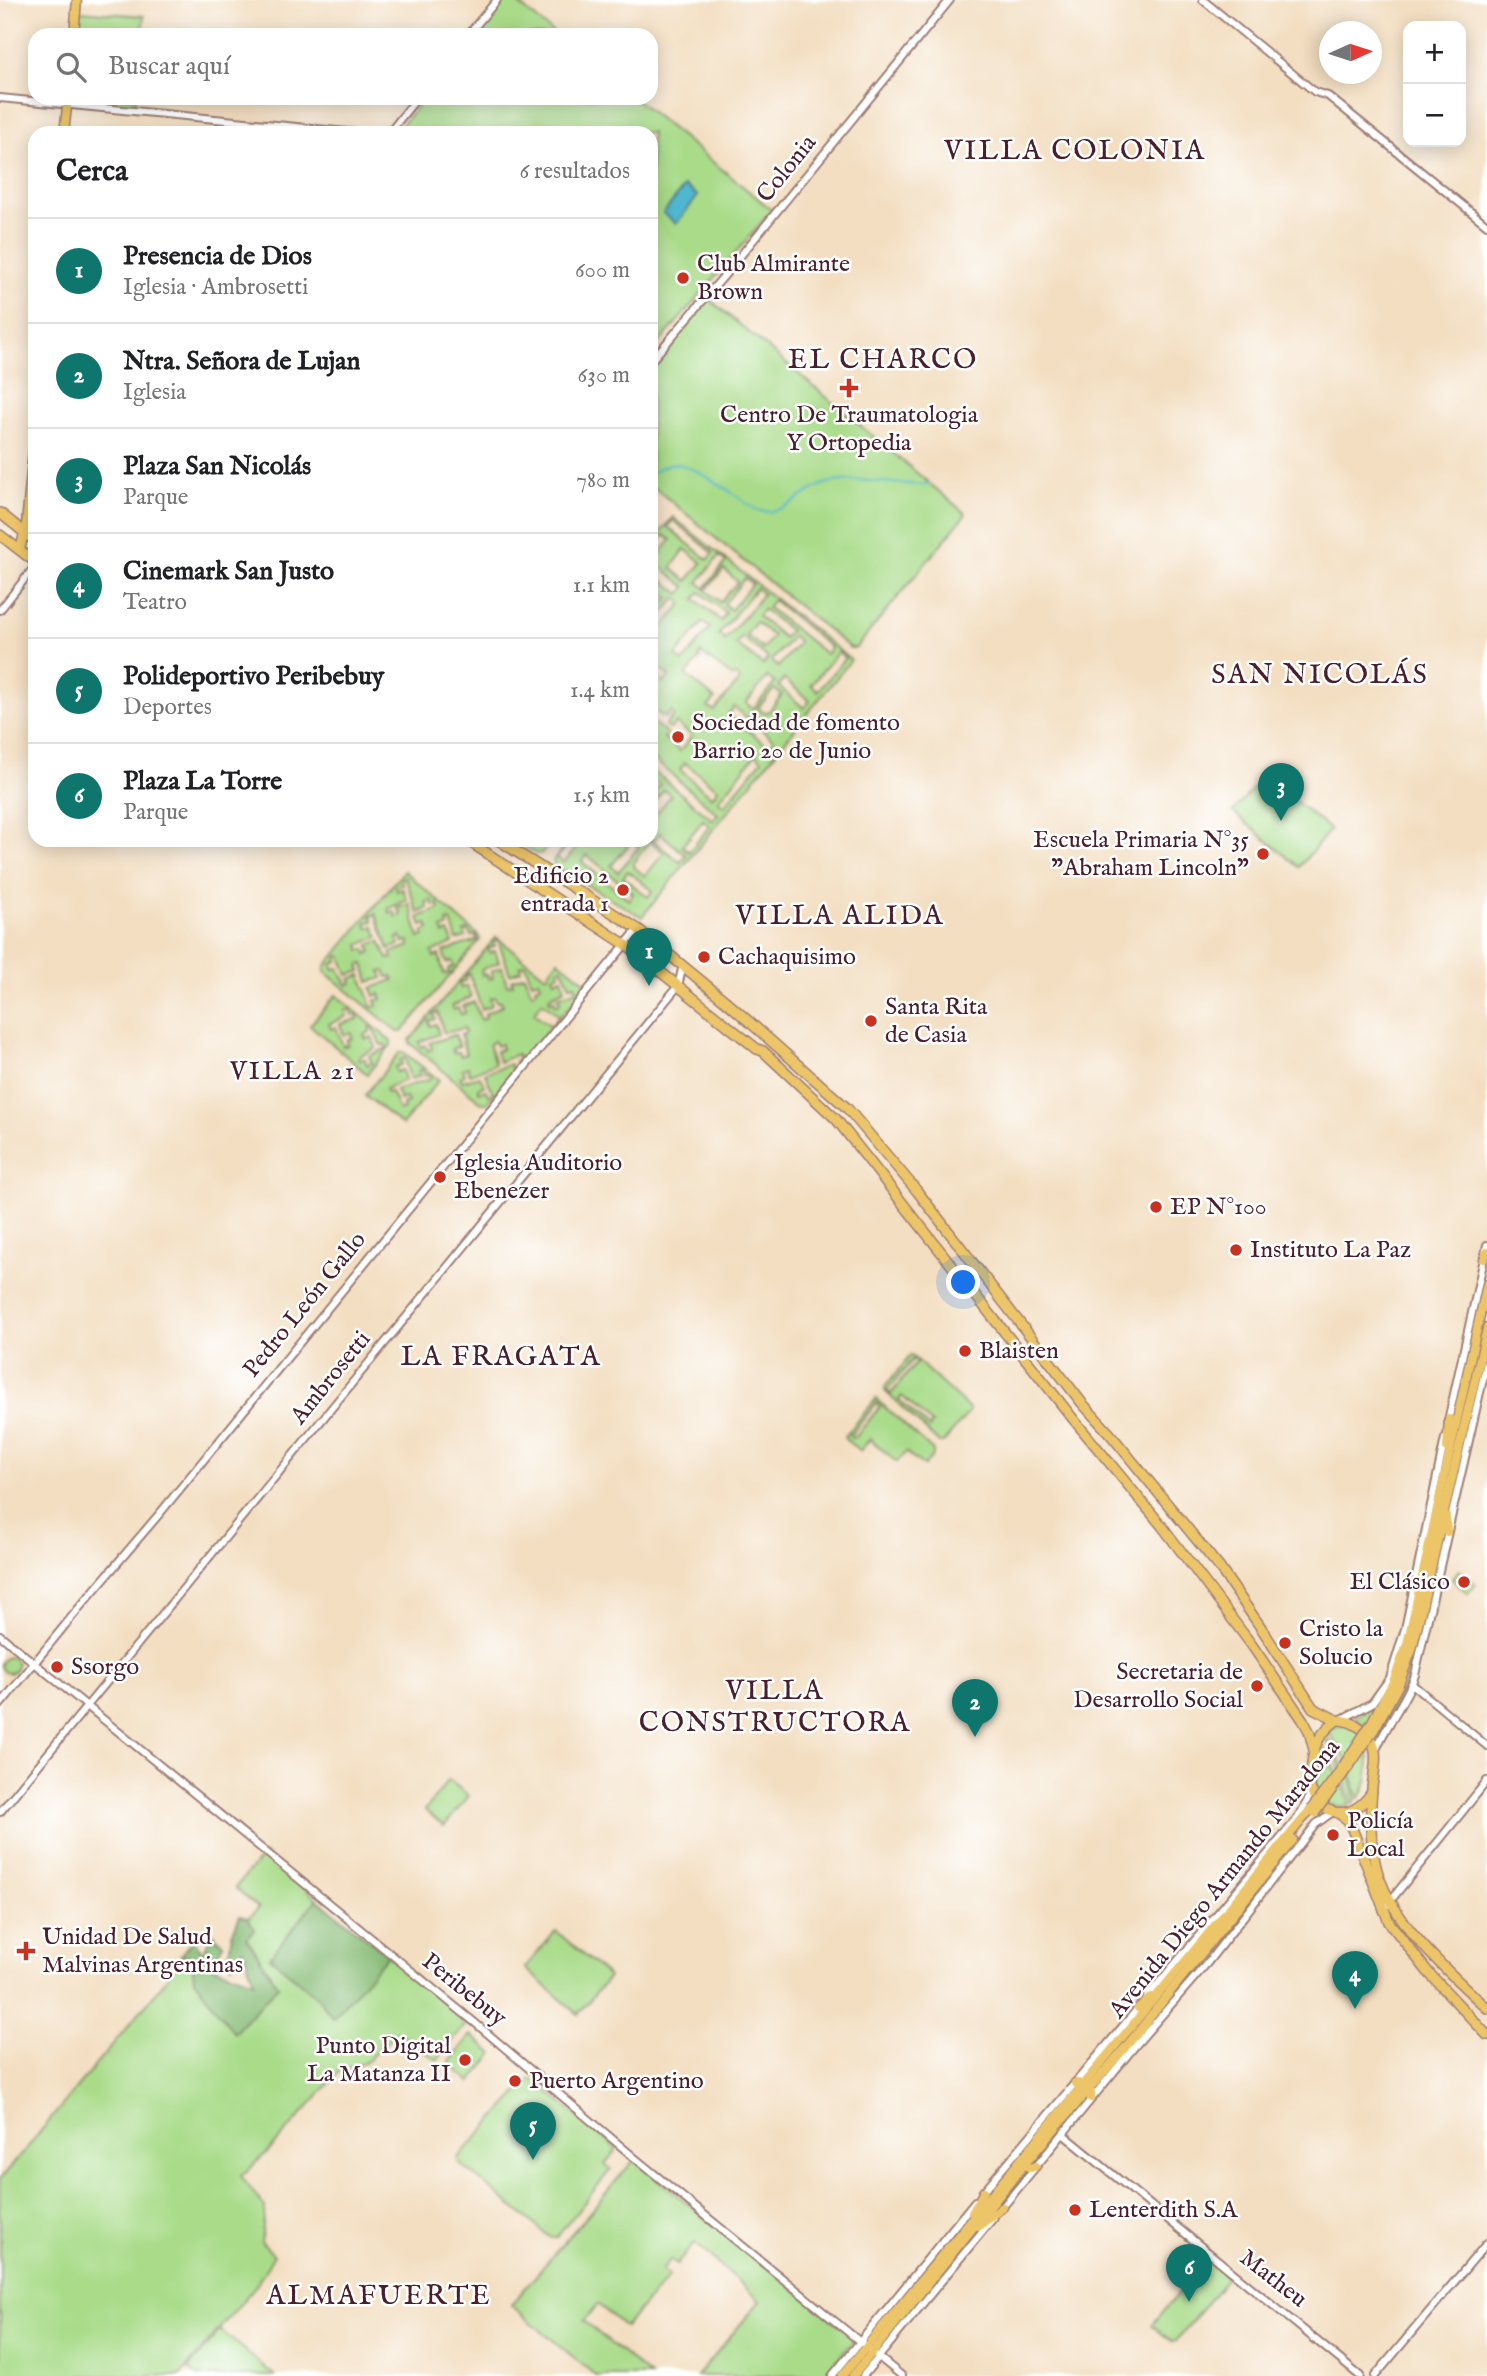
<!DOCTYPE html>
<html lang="es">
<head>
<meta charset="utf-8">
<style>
	:root { --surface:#fff; --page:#f6f6f6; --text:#202124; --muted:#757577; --line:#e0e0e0; --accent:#0f766e }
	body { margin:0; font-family:"IM FELL English",serif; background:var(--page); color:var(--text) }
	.controls { position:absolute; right:21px; top:21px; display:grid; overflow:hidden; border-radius:14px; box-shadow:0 4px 18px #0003 }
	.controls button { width:63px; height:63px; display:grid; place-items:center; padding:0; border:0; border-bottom:2px solid var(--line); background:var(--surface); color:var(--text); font:35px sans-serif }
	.compass { position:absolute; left:1319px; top:21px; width:63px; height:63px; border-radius:50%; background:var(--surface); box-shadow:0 4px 18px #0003; rotate:87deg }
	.you { position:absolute; left:964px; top:1283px; width:24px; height:24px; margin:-18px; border:5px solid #fff; border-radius:50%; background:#1a73e8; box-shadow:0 0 0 10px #1a73e833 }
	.badge { display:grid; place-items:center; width:46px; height:46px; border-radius:50%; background:var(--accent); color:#fff; font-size:23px; font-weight:700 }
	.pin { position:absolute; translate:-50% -58px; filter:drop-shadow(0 2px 4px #0008) }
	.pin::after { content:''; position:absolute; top:37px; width:24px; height:21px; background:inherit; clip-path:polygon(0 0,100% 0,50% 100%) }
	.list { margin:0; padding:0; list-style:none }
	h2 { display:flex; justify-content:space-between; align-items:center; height:91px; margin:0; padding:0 28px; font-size:30px }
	h2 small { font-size:23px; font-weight:400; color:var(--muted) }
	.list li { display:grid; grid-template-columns:46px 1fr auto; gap:21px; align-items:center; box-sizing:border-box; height:105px; padding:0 28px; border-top:2px solid var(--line) }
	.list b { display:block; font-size:26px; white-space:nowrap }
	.list p { margin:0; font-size:23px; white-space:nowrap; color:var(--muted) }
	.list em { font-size:23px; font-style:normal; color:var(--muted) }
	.icon { flex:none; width:38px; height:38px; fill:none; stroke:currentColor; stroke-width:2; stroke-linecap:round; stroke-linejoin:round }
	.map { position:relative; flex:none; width:1487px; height:2376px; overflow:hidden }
	.search { position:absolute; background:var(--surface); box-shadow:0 4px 18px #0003; left:28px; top:28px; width:630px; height:77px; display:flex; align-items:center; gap:18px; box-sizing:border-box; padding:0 24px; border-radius:21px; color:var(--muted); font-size:26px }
	.panel { position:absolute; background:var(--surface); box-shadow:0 4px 18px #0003; left:28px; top:126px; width:630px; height:721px; border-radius:21px }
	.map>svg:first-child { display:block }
	.green { fill:#a9db89; stroke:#7a7d5a; stroke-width:2; fill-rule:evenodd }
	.forest { fill:#86bb75; stroke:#686d50; stroke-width:2 }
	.water { fill:#50b7cf; stroke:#4d6b7d; stroke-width:2 }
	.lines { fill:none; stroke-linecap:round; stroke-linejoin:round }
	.stream { stroke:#50b7cf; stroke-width:2 }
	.minor-casing { stroke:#9e7e76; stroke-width:10 }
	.major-casing { stroke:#9e7e76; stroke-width:11 }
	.highway-casing { stroke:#9e7e76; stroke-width:12 }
	.minor { stroke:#fff; stroke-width:6 }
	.major { stroke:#edc569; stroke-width:8 }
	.highway { stroke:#edc569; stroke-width:9 }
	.major-bridge-casing { stroke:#9e7e76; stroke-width:11; stroke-linecap:butt }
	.major-bridge { stroke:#edc569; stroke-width:8 }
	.poi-dot { fill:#c8321e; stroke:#fff; stroke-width:2.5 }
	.labels { text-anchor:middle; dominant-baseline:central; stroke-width:5; stroke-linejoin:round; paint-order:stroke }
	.street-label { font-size:24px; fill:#4a1f2b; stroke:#fff }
	.poi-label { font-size:24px; fill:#4a1f2b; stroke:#fff; text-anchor:start }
	.neighbourhood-label { font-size:26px; letter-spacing:2px; fill:#4a1f2b; stroke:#fff }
	.quarter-label { font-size:28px; letter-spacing:2px; fill:#4a1f2b; stroke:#fff }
</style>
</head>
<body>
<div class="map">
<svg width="1487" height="2376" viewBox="0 0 1487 2376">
	<rect width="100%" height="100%" fill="#fff"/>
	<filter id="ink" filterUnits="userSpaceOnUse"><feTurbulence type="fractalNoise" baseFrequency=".0143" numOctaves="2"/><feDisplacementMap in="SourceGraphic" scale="14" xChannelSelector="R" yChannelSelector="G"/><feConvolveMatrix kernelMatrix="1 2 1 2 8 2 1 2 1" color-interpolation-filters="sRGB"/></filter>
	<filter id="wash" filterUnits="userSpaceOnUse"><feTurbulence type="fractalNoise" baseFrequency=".00686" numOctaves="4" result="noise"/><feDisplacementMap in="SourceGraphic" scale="28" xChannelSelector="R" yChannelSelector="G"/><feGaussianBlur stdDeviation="1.57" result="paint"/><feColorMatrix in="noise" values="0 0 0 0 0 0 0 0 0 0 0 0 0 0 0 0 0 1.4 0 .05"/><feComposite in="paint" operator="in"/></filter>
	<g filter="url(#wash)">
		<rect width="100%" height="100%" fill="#f3dec1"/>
		<g class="green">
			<path d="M504,0H514L556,35H475Z"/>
			<path d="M79,11L144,16L142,35H77Z"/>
			<path d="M71,98H136V107L71,101Z"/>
			<path d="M424,98H634L772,210L655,348L651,345V133H395Z"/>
			<path d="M709,299L966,514L856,648H850L651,485V370Z"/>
			<path d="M673,517L851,660L642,917L555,866L553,861L569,840H572L557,858L564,863L583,840H651V820L671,795L664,790L651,805V790L654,792L660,785L651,777V769L713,820L718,814L651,757V722L667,733L664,738L680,751L692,736L676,723L670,729L665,726L674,715L671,712L665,718L651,708V672L664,683L669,676L651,660V643L654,638L651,635V618L669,597L657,587L651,593V589L656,583L651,578V565L671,540L664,535L651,551V544ZM673,520L713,553L708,560L668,527ZM685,549L702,563L687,581L671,568ZM719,556L726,562L705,588L698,582ZM660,566L686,587L680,594L654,573ZM724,569L738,582L720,602L706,590ZM745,578L752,584L731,610L724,604ZM756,588L763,594L725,640L719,634ZM700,592L726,613L721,621L695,599ZM676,598L682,604L661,630L654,624ZM773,600L831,648L826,654L767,607ZM763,609L790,631L784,638L758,616ZM703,622L710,628L683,662L676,656ZM756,622L773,636L763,649L746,635ZM793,636L799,642L778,667L771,661ZM742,637L768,658L763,665L736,644ZM838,652L845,658L818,691L811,685ZM701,653L733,677L735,675L740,680L714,711L708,707L715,699L686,675L700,658L698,656ZM767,677L775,683L753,709L746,703ZM784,679L810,701L804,708L778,686ZM774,689L782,695L769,711L764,713L758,708ZM734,707L774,740L769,747L728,714ZM756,754L762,760L724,806L718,801ZM685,763L718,789L712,797L680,770ZM703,820L710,826L689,852L682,846ZM660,833L686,855L680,862L654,841ZM632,841L639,847L618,872L611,866ZM650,841L664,853L645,876L635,868L633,863ZM587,855L633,893L629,900L582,862ZM628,871L653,891L648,897L623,877Z"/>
			<path d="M1264,775L1330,830L1299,867L1233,812Z"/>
			<path d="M515,840H539L542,842L544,840H552L542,853L536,854Z"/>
			<path d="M404,871L478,935L480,940L402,1032H398L325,972V967ZM405,877L418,913L428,908L426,902L431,900L433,905L438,904L440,909L419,917L422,926L427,924L429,929L423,932L424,936L419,938L410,904L398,908L401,915L396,917L394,912L390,913L388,909L407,900L403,889L397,891L396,887L402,884L401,879ZM376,914L389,949L399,945L397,938L401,936L404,942L409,941L410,946L391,953L393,958L388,959L380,941L369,945L371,952L367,954L365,949L360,950L359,945L378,937L374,926L368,928L366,923L373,921L371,916ZM451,921L457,940L466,937L464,932L468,930L471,936L476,935L477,940L443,952L447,963L452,961L454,966L448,969L449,973L444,974L439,955L434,957L432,952L453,943L449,932L444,934L442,929L448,927L447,922ZM341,956L348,975L361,971L359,965L364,964L369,982L383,978L381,972L385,971L388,977L392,976L394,980L372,988L375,996L380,994L382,999L375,1001L377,1006L372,1007L361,975L350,979L352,983L347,985L339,968L333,969L332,964L338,962L337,957Z"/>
			<path d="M496,937L546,976L558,960L588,984L487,1103H482L410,1043V1040ZM498,940L510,974L521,970L520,966L525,964L532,982L539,980L541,985L535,987L536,991L532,993L524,975L511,980L513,984L507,985L502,967L491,971L493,978L489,979L486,974L482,975L481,970L499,962L495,951L490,953L488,949L495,946L493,941ZM562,968L570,985L575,984L577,990L558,997L560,1003L556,1005L554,1000L550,1001L549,997L565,989L562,978L555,980L553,976L559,973L558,969ZM469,974L482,1009L492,1005L490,998L495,997L497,1002L501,1001L503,1005L485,1014L486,1018L481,1020L474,1002L463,1006L465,1013L461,1014L458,1008L454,1010L452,1006L471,997L467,986L461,988L459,983L466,980L465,976ZM542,1002L559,1015L551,1026L534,1013ZM438,1012L444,1033L464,1028L465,1033L461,1035L466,1054L461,1056L459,1052L454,1053L452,1049L459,1046L455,1035L430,1043L432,1049L428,1051L425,1045L421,1047L419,1042L439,1034L436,1024L430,1026L429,1021L435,1019L434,1014ZM494,1041L496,1046L501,1044L502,1049L496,1051L499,1062L517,1054L519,1059L515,1061L516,1067L512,1069L510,1064L485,1073L493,1093L488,1095L486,1090L479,1092L478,1088L484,1086L480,1076L462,1081L460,1077L465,1075L463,1069L468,1067L470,1074L495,1064L489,1044Z"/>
			<path d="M336,995L391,1041V1045L367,1074L310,1025ZM350,1009L352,1015L357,1014L358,1019L340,1024L344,1035L351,1033L352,1038L347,1040L348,1045L343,1046L336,1027L331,1029L329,1024L347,1016L345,1011ZM372,1027L381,1045L385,1044L387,1048L369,1056L372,1063L367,1065L365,1059L360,1060L359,1056L376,1048L372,1037L366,1039L364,1035L370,1032L369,1028Z"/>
			<path d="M400,1052H403L439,1080L402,1125L365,1095ZM405,1058L410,1079L420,1076L418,1071L422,1069L425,1076L429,1074L431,1079L396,1090L400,1100L406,1098L408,1102L403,1104L404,1109L399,1111L391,1092L387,1093L385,1089L405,1080L402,1070L397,1072L395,1067L402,1064L400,1060Z"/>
			<path d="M910,1356H912L969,1409V1412L943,1443H939L885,1391V1387ZM913,1359L917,1362L891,1394L887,1391ZM902,1396L932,1424L929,1428L899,1400Z"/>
			<path d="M876,1399L933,1451V1455L924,1466L906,1452L897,1462L870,1439L860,1451L845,1439V1436ZM877,1403L880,1407L856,1436L852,1438L850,1435Z"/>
			<path d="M1445,1447L1441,1480L1378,1730L1402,1688L1410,1669L1446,1524L1445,1534L1413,1674L1376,1740L1365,1726L1354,1718L1374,1705L1389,1685Z"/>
			<path d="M1459,1570L1476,1584L1468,1593L1452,1579Z"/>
			<circle cx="9" cy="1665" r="8"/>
			<path d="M1344,1725C1350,1727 1356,1728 1360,1732C1373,1745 1371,1785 1359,1798L1345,1758L1328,1731Z"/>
			<path d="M1326,1735L1351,1778L1356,1799L1353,1804L1337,1759L1324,1738Z"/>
			<path d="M1321,1742L1343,1785L1350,1805C1308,1814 1313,1769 1321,1742Z"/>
			<path d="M449,1780L469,1796L444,1826L425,1810Z"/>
			<path d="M264,1854L317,1899L270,1957L319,1998L332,2017L388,1955L468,2022L437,2060L396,2032L367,2061L340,2071L271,2149L241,2176L265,2208L261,2242L274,2255L257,2284L180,2376H0V2180L163,1984L180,1956H192L194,1980L278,1986L247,1938L254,1929L248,1918L259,1908L235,1888Z"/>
			<path d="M556,1931L609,1977L578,2014L525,1968Z"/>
			<path d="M471,2035L493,2054L471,2082L451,2065L450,2061Z"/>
			<path d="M530,2080H534L617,2149L605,2164L611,2169L556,2238H551L458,2162V2158Z"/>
			<path d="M634,2160L854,2337L853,2341L824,2376H697L760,2301L695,2243L677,2264L671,2260L662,2270L669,2276L625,2327L598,2304L584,2321L650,2376H596L511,2305Z"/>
			<path d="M1207,2258L1225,2273L1226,2279L1176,2341L1172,2342L1152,2325Z"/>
			<path d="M220,2330L275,2376H197L188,2369Z"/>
		</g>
		<g class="forest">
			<path d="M317,1899L388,1955L333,2018L318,1998L270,1957Z"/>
			<path d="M240,1916L248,1918L255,1929L247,1938L278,1986L234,2033L194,1980L192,1956H180L193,1939L203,1953L213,1933L223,1944L212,1966L254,1981L243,1950L232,1965L228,1960L232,1934Z"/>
		</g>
		<path class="water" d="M685,186L698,196L676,224L663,213Z"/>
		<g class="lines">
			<path class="stream" d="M653,472C660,468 669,462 678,464C693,467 725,488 738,497C745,502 753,509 761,511C785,516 806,488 828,483C861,475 896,487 930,484"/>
		</g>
	</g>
	<g filter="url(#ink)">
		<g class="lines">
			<defs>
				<g id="minor">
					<path d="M1203,0L1315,92L1328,96L1487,225"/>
					<path d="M468,35L497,0"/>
					<path d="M0,98L358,133"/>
					<path d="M389,133L417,98"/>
					<path d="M651,361L723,277L950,0"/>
					<path d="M0,610L35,566"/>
					<path d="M1448,1421L1487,1245"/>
					<path d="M0,1635L474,2022L636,2159L902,2376"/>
					<path d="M1412,1684L1487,1746"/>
					<path d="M0,1705L79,1608L161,1512L638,929"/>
					<path d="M1342,1719L1372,1703L1390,1678L1405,1629L1445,1438"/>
					<path d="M1376,1750C1386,1724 1406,1702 1415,1675L1487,1362"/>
					<path d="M0,1812L678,986L683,965"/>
					<path d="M1383,1910L1487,1781"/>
					<path d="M1147,1997L1298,1818L1308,1800L1310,1788"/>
					<path d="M1063,2134L1360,2376"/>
					<path d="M982,2193L1140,2006"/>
					<path d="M1001,2209L1135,2046L1208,1962L1316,1824L1334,1811"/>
					<path d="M832,2376L975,2201"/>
					<path d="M863,2376L994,2217"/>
					<path d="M1375,2376L1487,2243"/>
				</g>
				<g id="major">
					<path d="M74,35L77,0"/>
					<path d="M64,133L68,98"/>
					<path d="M20,550L26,525L35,428"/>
					<path d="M1484,1259L1487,1252"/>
					<path d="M1447,1448L1449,1419"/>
					<path d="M1446,1516L1447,1532"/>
					<path d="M1370,1725L1393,1682L1407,1644L1487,1284"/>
					<path d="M1374,1730L1399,1684L1412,1650L1487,1328"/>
					<path d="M1138,2008L1151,1997"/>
					<path d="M1075,2083C1083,2083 1093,2089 1091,2098"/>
					<path d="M1021,2164L1031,2168L1036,2166"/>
					<path d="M972,2213L984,2191"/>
					<path d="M979,2226L1003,2207"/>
					<path d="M842,2376L1311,1809"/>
					<path d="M853,2376L1023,2166L1129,2043L1293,1840"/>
				</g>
				<g id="highway">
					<path d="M0,513L35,541"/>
					<path d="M0,535L35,562"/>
					<path d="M467,840L632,949L757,1049L763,1051L836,1119L1074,1420L1162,1526L1251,1644L1303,1720L1309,1731L1314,1750"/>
					<path d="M498,840L638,929L728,1003L847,1108L917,1191L1082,1403L1111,1435L1219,1567L1262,1629L1313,1708L1337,1720"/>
					<path d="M1372,1792C1353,1820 1323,1820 1310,1788C1313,1757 1309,1741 1337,1720C1354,1720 1373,1733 1375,1751C1377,1763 1373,1776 1372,1788C1370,1812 1370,1839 1375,1862C1386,1918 1447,1971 1487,2008"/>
					<path d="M1338,1813L1348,1820L1355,1836L1389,1922L1428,1972L1487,2035"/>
				</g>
			</defs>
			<use href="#minor" class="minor-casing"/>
			<use href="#major" class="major-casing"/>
			<use href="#highway" class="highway-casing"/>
			<use href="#minor" class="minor"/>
			<use href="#major" class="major"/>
			<use href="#highway" class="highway"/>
			<defs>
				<g id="major-bridge">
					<path d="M1311,1809L1337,1775L1370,1725"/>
					<path d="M1315,1813L1351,1764L1374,1730"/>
				</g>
			</defs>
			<use href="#major-bridge" class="major-bridge-casing"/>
			<use href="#major-bridge" class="major-bridge"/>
		</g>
	</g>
	<g class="poi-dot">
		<circle cx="683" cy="278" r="7"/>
		<path d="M845.5 377.5h7v7h7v7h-7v7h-7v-7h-7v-7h7z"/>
		<circle cx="678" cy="737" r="7"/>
		<circle cx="1263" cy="854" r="7"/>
		<circle cx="623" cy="890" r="7"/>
		<circle cx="704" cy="957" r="7"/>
		<circle cx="871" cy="1021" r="7"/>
		<circle cx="440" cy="1177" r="7"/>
		<circle cx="1156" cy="1207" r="7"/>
		<circle cx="1236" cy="1250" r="7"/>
		<circle cx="965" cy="1351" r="7"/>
		<circle cx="1464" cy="1582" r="7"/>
		<circle cx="1285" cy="1643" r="7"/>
		<circle cx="57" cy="1667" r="7"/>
		<circle cx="1257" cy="1686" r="7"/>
		<circle cx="1333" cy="1835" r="7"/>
		<path d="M22.5 1940.5h7v7h7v7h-7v7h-7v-7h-7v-7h7z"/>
		<circle cx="465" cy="2060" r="7"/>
		<circle cx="515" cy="2081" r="7"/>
		<circle cx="1075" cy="2210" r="7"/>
	</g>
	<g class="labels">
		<g class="street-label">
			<text transform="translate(787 169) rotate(-51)">Colonia</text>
			<text transform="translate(305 1305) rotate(-51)">Pedro León Gallo</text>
			<text transform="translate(331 1378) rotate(-51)">Ambrosetti</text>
			<text transform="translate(1225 1879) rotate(-51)">Avenida Diego Armando Maradona</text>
			<text transform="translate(464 1990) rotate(39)">Peribebuy</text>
			<text transform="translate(1273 2279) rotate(38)">Matheu</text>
		</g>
		<g class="poi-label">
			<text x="697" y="264">Club Almirante<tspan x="697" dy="28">Brown</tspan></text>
			<text x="849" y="415" text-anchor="middle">Centro De Traumatologia<tspan x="849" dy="28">Y Ortopedia</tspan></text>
			<text x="692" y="723">Sociedad de fomento<tspan x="692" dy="28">Barrio 20 de Junio</tspan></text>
			<text x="1249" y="840" text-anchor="end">Escuela Primaria N°35<tspan x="1249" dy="28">"Abraham Lincoln"</tspan></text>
			<text x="609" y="876" text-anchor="end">Edificio 2<tspan x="609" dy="28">entrada 1</tspan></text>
			<text x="718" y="957">Cachaquisimo</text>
			<text x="885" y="1007">Santa Rita<tspan x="885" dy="28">de Casia</tspan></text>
			<text x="454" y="1163">Iglesia Auditorio<tspan x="454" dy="28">Ebenezer</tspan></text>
			<text x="1170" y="1207">EP N°100</text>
			<text x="1250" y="1250">Instituto La Paz</text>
			<text x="979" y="1351">Blaisten</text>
			<text x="1450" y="1582" text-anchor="end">El Clásico</text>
			<text x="1299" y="1629">Cristo la<tspan x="1299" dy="28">Solucio</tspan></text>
			<text x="71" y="1667">Ssorgo</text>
			<text x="1243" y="1672" text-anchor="end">Secretaria de<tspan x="1243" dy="28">Desarrollo Social</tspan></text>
			<text x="1347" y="1821">Policía<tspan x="1347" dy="28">Local</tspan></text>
			<text x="42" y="1937">Unidad De Salud<tspan x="42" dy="28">Malvinas Argentinas</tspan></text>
			<text x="451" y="2046" text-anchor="end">Punto Digital<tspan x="451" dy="28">La Matanza II</tspan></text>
			<text x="529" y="2081">Puerto Argentino</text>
			<text x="1089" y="2210">Lenterdith S.A</text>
		</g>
		<g class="neighbourhood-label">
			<text x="293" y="1071">VILLA 21</text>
		</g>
		<g class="quarter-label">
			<text x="1075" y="151">VILLA COLONIA</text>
			<text x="883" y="360">EL CHARCO</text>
			<text x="1320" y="675">SAN NICOLÁS</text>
			<text x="840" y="916">VILLA ALIDA</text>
			<text x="501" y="1357">LA FRAGATA</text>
			<text x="775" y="1691">VILLA<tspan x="775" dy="32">CONSTRUCTORA</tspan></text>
			<text x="379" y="2296">ALMAFUERTE</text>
		</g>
	</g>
</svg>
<div class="controls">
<button>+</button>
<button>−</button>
</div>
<svg class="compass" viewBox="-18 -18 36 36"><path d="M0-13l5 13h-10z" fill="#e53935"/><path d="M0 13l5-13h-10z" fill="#757577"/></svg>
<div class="you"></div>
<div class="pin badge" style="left:649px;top:986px">1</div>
<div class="pin badge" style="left:975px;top:1737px">2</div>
<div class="pin badge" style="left:1281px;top:821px">3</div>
<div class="pin badge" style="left:1355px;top:2009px">4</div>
<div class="pin badge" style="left:533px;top:2160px">5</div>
<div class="pin badge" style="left:1189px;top:2302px">6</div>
<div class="search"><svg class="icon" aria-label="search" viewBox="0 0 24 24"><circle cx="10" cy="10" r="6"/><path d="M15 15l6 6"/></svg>Buscar aquí</div>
<section class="panel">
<h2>Cerca<small>6 resultados</small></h2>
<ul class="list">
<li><span class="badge">1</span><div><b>Presencia de Dios</b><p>Iglesia · Ambrosetti</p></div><em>600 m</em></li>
<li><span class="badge">2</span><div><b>Ntra. Señora de Lujan</b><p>Iglesia</p></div><em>630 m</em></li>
<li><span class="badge">3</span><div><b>Plaza San Nicolás</b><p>Parque</p></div><em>780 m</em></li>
<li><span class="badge">4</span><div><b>Cinemark San Justo</b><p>Teatro</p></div><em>1.1 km</em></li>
<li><span class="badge">5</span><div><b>Polideportivo Peribebuy</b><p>Deportes</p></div><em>1.4 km</em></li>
<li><span class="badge">6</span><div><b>Plaza La Torre</b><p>Parque</p></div><em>1.5 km</em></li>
</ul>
</section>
</div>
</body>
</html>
